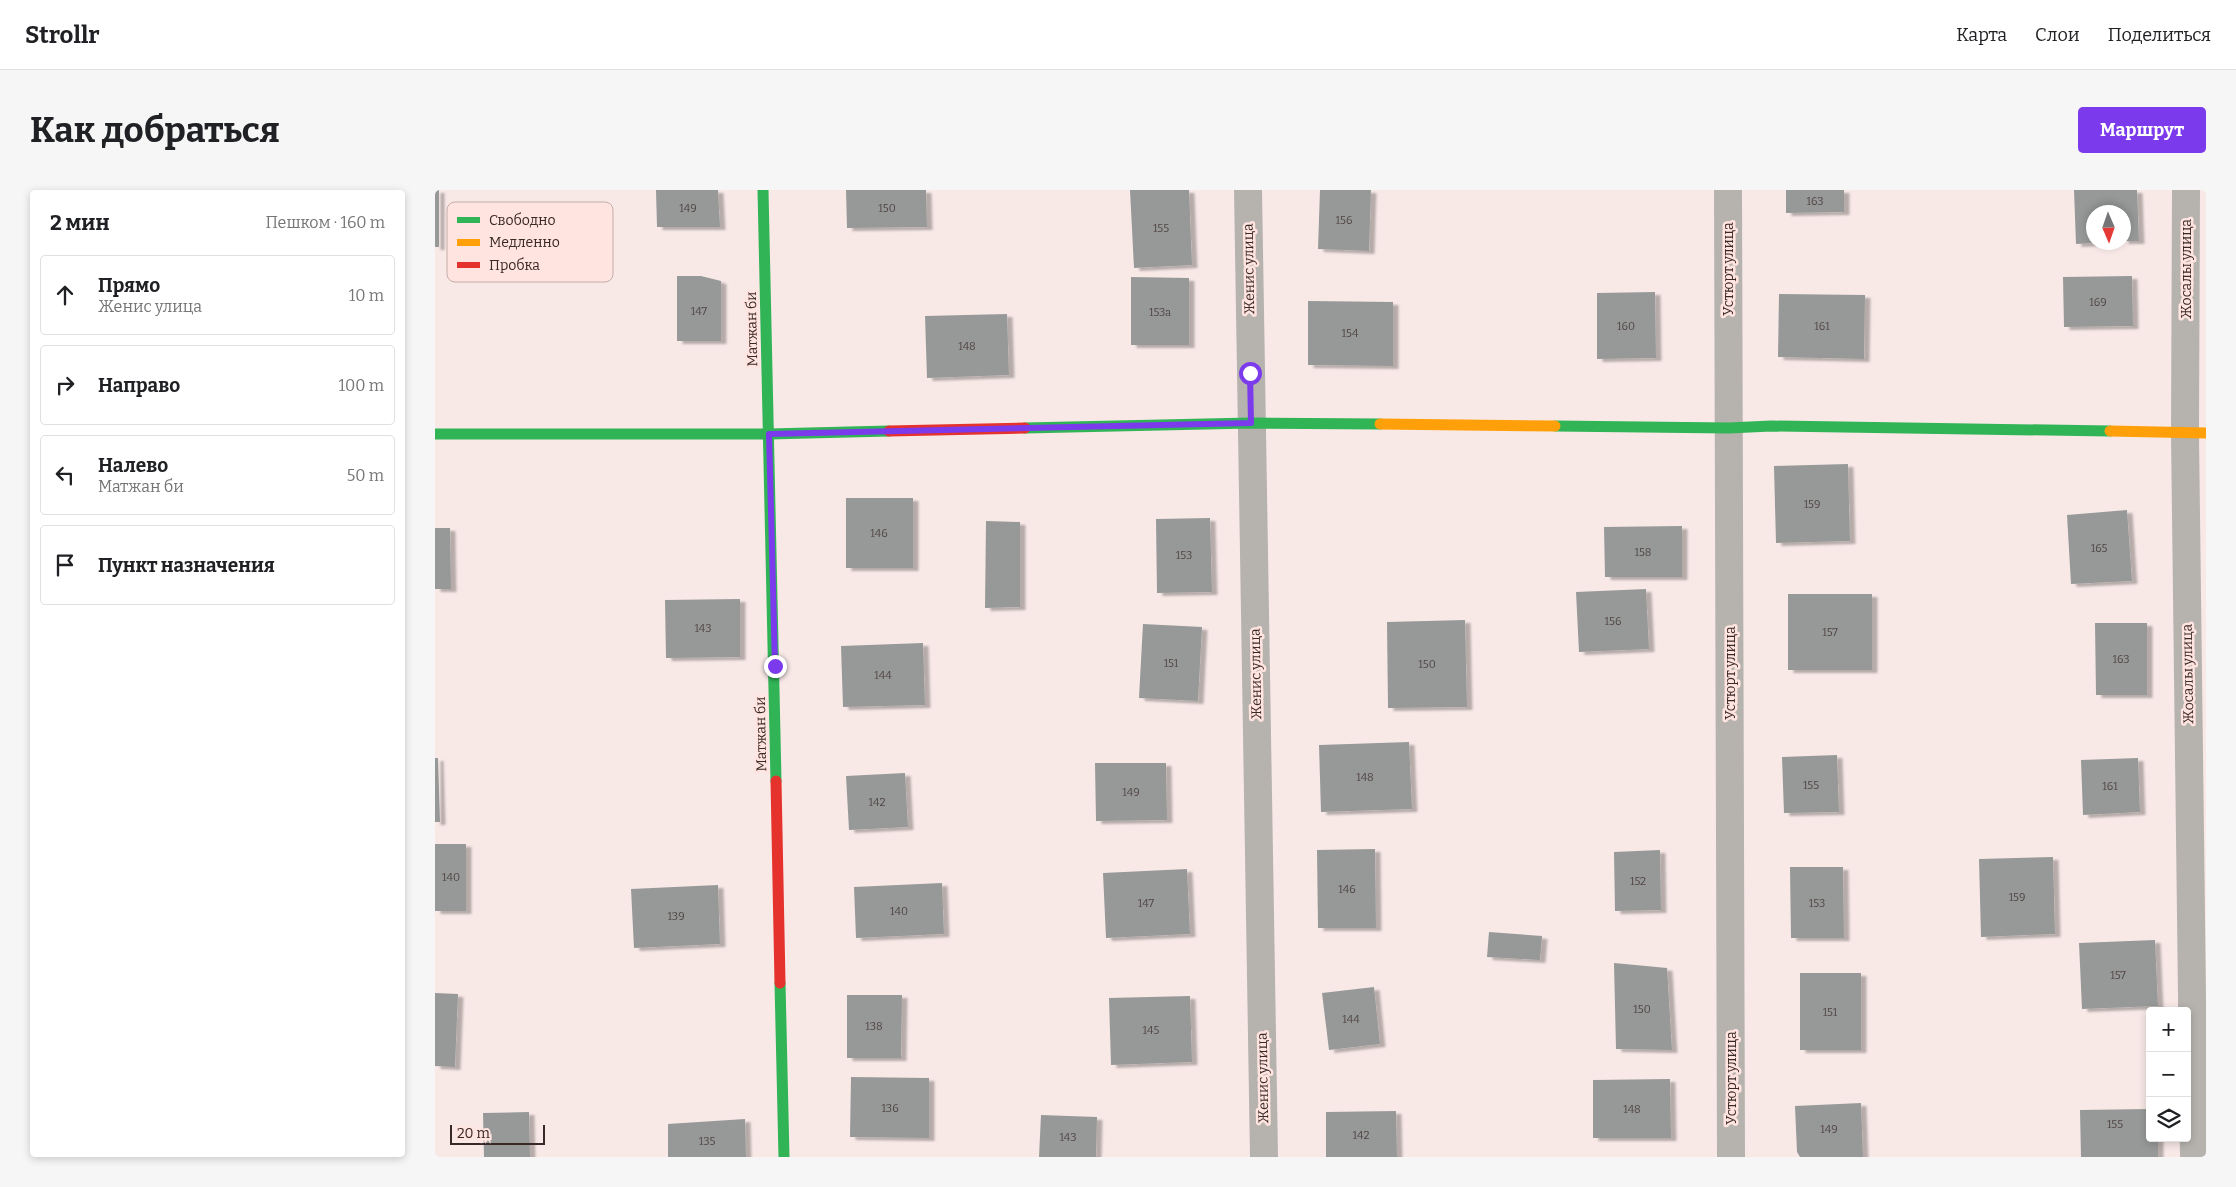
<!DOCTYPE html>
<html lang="ru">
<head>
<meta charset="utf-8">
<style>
	:root { --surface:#fff; --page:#f6f6f6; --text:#202124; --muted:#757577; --line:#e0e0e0; --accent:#7c3aed }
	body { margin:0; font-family:Bitter,serif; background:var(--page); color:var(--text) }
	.controls { position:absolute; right:15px; bottom:15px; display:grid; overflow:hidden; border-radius:5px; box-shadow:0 2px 8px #0003 }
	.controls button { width:45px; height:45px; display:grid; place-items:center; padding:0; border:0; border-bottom:1px solid var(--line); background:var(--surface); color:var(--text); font:25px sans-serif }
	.compass { position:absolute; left:1651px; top:15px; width:45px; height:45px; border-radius:50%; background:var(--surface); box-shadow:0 2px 8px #0003; rotate:178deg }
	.scale { position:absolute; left:15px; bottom:12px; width:95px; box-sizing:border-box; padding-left:5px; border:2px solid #392926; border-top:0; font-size:14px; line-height:18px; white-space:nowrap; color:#392926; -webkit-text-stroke:4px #ffe4e0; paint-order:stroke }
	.stop { position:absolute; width:15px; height:15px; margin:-11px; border:4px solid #7c3aed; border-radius:50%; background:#fff }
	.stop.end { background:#7c3aed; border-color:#fff; box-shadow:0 1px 5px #0008 }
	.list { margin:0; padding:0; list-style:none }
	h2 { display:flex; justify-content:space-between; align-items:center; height:65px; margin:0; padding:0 20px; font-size:21px }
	h2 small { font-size:16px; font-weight:400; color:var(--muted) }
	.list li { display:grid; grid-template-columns:32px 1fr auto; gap:15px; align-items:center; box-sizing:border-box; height:80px; margin:0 10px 10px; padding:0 10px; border:1px solid var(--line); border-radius:5px }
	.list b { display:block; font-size:19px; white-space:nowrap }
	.list p { margin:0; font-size:16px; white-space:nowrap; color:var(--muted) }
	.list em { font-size:16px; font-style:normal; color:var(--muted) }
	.icon { flex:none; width:28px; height:28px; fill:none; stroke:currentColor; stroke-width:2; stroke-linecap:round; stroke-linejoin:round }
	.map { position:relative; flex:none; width:1771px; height:967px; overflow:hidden; border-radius:5px }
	header { display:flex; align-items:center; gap:30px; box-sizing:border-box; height:70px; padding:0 25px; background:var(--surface); border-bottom:1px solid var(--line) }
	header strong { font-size:24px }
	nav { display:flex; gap:28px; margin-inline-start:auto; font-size:18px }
	.intro { display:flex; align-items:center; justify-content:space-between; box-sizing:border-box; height:120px; padding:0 30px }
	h1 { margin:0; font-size:35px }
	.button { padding:12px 22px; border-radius:5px; background:var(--accent); color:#fff; font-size:18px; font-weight:700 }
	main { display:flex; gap:30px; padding:0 30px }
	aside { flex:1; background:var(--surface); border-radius:5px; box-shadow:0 2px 8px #0003 }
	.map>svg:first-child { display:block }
	.building { fill:#979999; filter:url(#shadow) }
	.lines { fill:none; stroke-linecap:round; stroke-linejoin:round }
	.street { stroke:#b6b2ad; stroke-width:28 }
	.fast { stroke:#30b455; stroke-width:11 }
	.slow { stroke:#ff9f0a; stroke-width:11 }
	.jam { stroke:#e5322d; stroke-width:11 }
	.route { stroke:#7c3aed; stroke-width:6 }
	.labels { text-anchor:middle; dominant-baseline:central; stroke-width:5; stroke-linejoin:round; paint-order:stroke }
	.number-label { font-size:11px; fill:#504543 }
	.street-label { font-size:14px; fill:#392926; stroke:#ffe4e0 }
	.key { fill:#ffe4e0; stroke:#c4aca8; stroke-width:1 }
	.key-label { font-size:14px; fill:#392926 }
</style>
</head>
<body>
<header>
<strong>Strollr</strong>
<nav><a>Карта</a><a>Слои</a><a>Поделиться</a></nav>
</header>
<div class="intro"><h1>Как добраться</h1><a class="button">Маршрут</a></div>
<main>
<aside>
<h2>2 мин<small>Пешком · 160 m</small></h2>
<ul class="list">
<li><svg class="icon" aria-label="ahead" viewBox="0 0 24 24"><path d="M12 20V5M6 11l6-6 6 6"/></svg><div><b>Прямо</b><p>Женис улица</p></div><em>10 m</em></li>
<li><svg class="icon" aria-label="right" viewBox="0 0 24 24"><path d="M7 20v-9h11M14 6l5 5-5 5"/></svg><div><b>Направо</b></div><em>100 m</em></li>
<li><svg class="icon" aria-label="left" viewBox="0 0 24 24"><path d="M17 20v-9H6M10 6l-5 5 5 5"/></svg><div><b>Налево</b><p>Матжан би</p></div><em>50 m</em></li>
<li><svg class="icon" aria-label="arrive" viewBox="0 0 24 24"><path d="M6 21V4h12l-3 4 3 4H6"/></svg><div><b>Пункт назначения</b></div></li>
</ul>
</aside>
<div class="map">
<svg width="1771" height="967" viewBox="0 0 1771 967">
	<defs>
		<filter id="shadow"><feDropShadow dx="5.5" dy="3" stdDeviation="1" flood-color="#0004"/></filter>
	</defs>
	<rect width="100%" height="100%" fill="#f8e9e7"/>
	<g class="building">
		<rect x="0" y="0" width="4" height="57"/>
		<path d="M221,0H283L285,37H222Z"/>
		<path d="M411,0H491L492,37L412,38Z"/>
		<path d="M695,0H754L757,75L699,78Z"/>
		<path d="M885,0H936L934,61L883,59Z"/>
		<path d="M1351,0H1409V22L1351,23Z"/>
		<path d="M1639,0H1702L1704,51H1688V22H1658V53L1641,54Z"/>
		<path d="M242,86H266L286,91V151H242Z"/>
		<path d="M1697,86L1698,136L1629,137L1628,87Z"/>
		<path d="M696,87L754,88V155H696Z"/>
		<path d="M1220,102L1221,168L1162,169V103Z"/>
		<path d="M1344,104L1430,105L1429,169L1343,167Z"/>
		<path d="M873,111L958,112V176L873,175Z"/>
		<path d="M572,124L574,185L492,188L490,126Z"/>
		<path d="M1413,274L1415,351L1341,353L1339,276Z"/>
		<rect x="411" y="308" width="67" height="70"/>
		<path d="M1692,320L1697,391L1636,394L1632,325Z"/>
		<path d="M775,328L777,402L722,403L721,329Z"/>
		<path d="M551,331L585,332V417L550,418Z"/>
		<path d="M1247,336V387H1170L1169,337Z"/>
		<path d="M0,338H15L16,399H0Z"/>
		<path d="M1211,399L1214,459L1144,462L1141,402Z"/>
		<rect x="1353" y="404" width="84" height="76"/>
		<path d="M305,409V467L231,468L230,410Z"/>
		<path d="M1030,430L1032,517L953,518L952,432Z"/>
		<path d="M1660,433H1712V505H1661Z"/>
		<path d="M708,434L767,437L763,511L704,508Z"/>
		<path d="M488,453L490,515L408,517L406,456Z"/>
		<path d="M974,552L977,619L886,622L884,555Z"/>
		<path d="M1402,565L1404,622L1349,623L1347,567Z"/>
		<path d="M0,568H3L5,632H0Z"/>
		<path d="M1703,568L1705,622L1648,625L1646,570Z"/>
		<path d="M660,573H731L732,630L661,631Z"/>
		<path d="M470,583L473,637L414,640L411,586Z"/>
		<rect x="0" y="654" width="31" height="67"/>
		<path d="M940,659L941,738H883L882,660Z"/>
		<path d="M1225,660L1226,720L1180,721L1179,662Z"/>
		<path d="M1618,667L1620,744L1546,747L1544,669Z"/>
		<path d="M1355,677H1408L1409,748H1356Z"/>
		<path d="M752,679L755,744L671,748L668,683Z"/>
		<path d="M507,693L509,744L421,748L419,697Z"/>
		<path d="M283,695L285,754L199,758L196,699Z"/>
		<path d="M1054,742L1107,746L1105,770L1052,767Z"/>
		<path d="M1720,750L1723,816L1647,819L1644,753Z"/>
		<path d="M1179,773L1232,778L1237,860L1181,859Z"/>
		<rect x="1365" y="783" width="61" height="77"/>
		<path d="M939,797L945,854L894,860L887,803Z"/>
		<path d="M0,803L23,804L20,877L0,876Z"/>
		<path d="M412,805H467L466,868H412Z"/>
		<path d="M755,806L757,872L676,875L674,808Z"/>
		<path d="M416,887L494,888V948L415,947Z"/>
		<path d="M1235,889L1236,948H1158V890Z"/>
		<path d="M1426,913L1428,967H1365L1362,962L1360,916Z"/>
		<path d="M1715,919V948H1723V967H1646L1645,920Z"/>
		<path d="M961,921L962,967H891V922Z"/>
		<path d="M94,922L95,967H49L48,923Z"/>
		<path d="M606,925L662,927L661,967H604Z"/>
		<path d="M310,929L311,967H233V934Z"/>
	</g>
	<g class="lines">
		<g class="street">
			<path d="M813,0L829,967"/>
			<path d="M1293,0L1296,967"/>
			<path d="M1751,0L1750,244L1759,967"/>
		</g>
		<g class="fast">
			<path d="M328,0L341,591"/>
			<path d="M1120,236L1294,238L1336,236L1675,241"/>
			<path d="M590,238L816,233L945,234"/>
			<path d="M0,244H334L454,241"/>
			<path d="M345,793L349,967"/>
		</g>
		<g class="slow">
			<path d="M945,234L1120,236"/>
			<path d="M1675,241L1771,243"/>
		</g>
		<g class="jam">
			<path d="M454,241L590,238"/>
			<path d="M341,591L345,793"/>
		</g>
	</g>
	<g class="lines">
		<path class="route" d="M340,476L334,244L816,233L815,183"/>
	</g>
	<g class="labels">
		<g class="number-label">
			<text x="1380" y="11">163</text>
			<text x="253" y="18">149</text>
			<text x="452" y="18">150</text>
			<text x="909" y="30">156</text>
			<text x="726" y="38">155</text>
			<text x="1663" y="112">169</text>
			<text x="264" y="121">147</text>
			<text x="725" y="122">153а</text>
			<text x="1191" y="136">160</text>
			<text x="1387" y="136">161</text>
			<text x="915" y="143">154</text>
			<text x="532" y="156">148</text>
			<text x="1377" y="314">159</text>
			<text x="444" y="343">146</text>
			<text x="1664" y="358">165</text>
			<text x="1208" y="362">158</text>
			<text x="749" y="365">153</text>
			<text x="1178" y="431">156</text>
			<text x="268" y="438">143</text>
			<text x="1395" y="442">157</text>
			<text x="1686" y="469">163</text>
			<text x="736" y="473">151</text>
			<text x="992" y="474">150</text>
			<text x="448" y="485">144</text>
			<text x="930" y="587">148</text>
			<text x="1376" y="595">155</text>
			<text x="1675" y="596">161</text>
			<text x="696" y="602">149</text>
			<text x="442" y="612">142</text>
			<text x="16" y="687">140</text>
			<text x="1203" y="691">152</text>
			<text x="912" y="699">146</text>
			<text x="1582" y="707">159</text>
			<text x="711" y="713">147</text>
			<text x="1382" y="713">153</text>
			<text x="464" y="721">140</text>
			<text x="241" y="726">139</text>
			<text x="1683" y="785">157</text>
			<text x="1207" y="819">150</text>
			<text x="1395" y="822">151</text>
			<text x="916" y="829">144</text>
			<text x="439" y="836">138</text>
			<text x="716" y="840">145</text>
			<text x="455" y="918">136</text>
			<text x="1197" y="919">148</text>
			<text x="1680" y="934">155</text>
			<text x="1394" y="939">149</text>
			<text x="926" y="945">142</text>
			<text x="633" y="947">143</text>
			<text x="272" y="951">135</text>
		</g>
		<g class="street-label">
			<text transform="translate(814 79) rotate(-91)">Женис улица</text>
			<text transform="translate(1293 79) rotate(-90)">Устюрт улица</text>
			<text transform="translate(1751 79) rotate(-90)">Жосалы улица</text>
			<text transform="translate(317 139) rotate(-91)">Матжан би</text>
			<text transform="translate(1295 483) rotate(-90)">Устюрт улица</text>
			<text transform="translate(821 484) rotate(-91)">Женис улица</text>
			<text transform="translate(1753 484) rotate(-91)">Жосалы улица</text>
			<text transform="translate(326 544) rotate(-91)">Матжан би</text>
			<text transform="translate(828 888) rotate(-91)">Женис улица</text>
			<text transform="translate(1296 888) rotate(-90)">Устюрт улица</text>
		</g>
	</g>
	<rect x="12" y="12" width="166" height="80" rx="8" class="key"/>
	<rect x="22" y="27" width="23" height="6" fill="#30b455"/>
	<rect x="22" y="49" width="23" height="7" fill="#ff9f0a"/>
	<rect x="22" y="72" width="23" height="6" fill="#e5322d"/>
	<g class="key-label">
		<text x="54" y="35">Свободно</text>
		<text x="54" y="57">Медленно</text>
		<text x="54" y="80">Пробка</text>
	</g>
</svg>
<div class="controls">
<button>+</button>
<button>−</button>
<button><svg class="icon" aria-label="layers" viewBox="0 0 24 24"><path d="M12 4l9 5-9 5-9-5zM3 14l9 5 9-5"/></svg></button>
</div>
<svg class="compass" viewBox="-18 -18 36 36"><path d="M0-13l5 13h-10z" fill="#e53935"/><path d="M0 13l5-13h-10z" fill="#757577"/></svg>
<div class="scale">20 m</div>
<div class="stop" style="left:815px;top:183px"></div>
<div class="stop end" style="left:340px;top:476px"></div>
</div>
</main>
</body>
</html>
